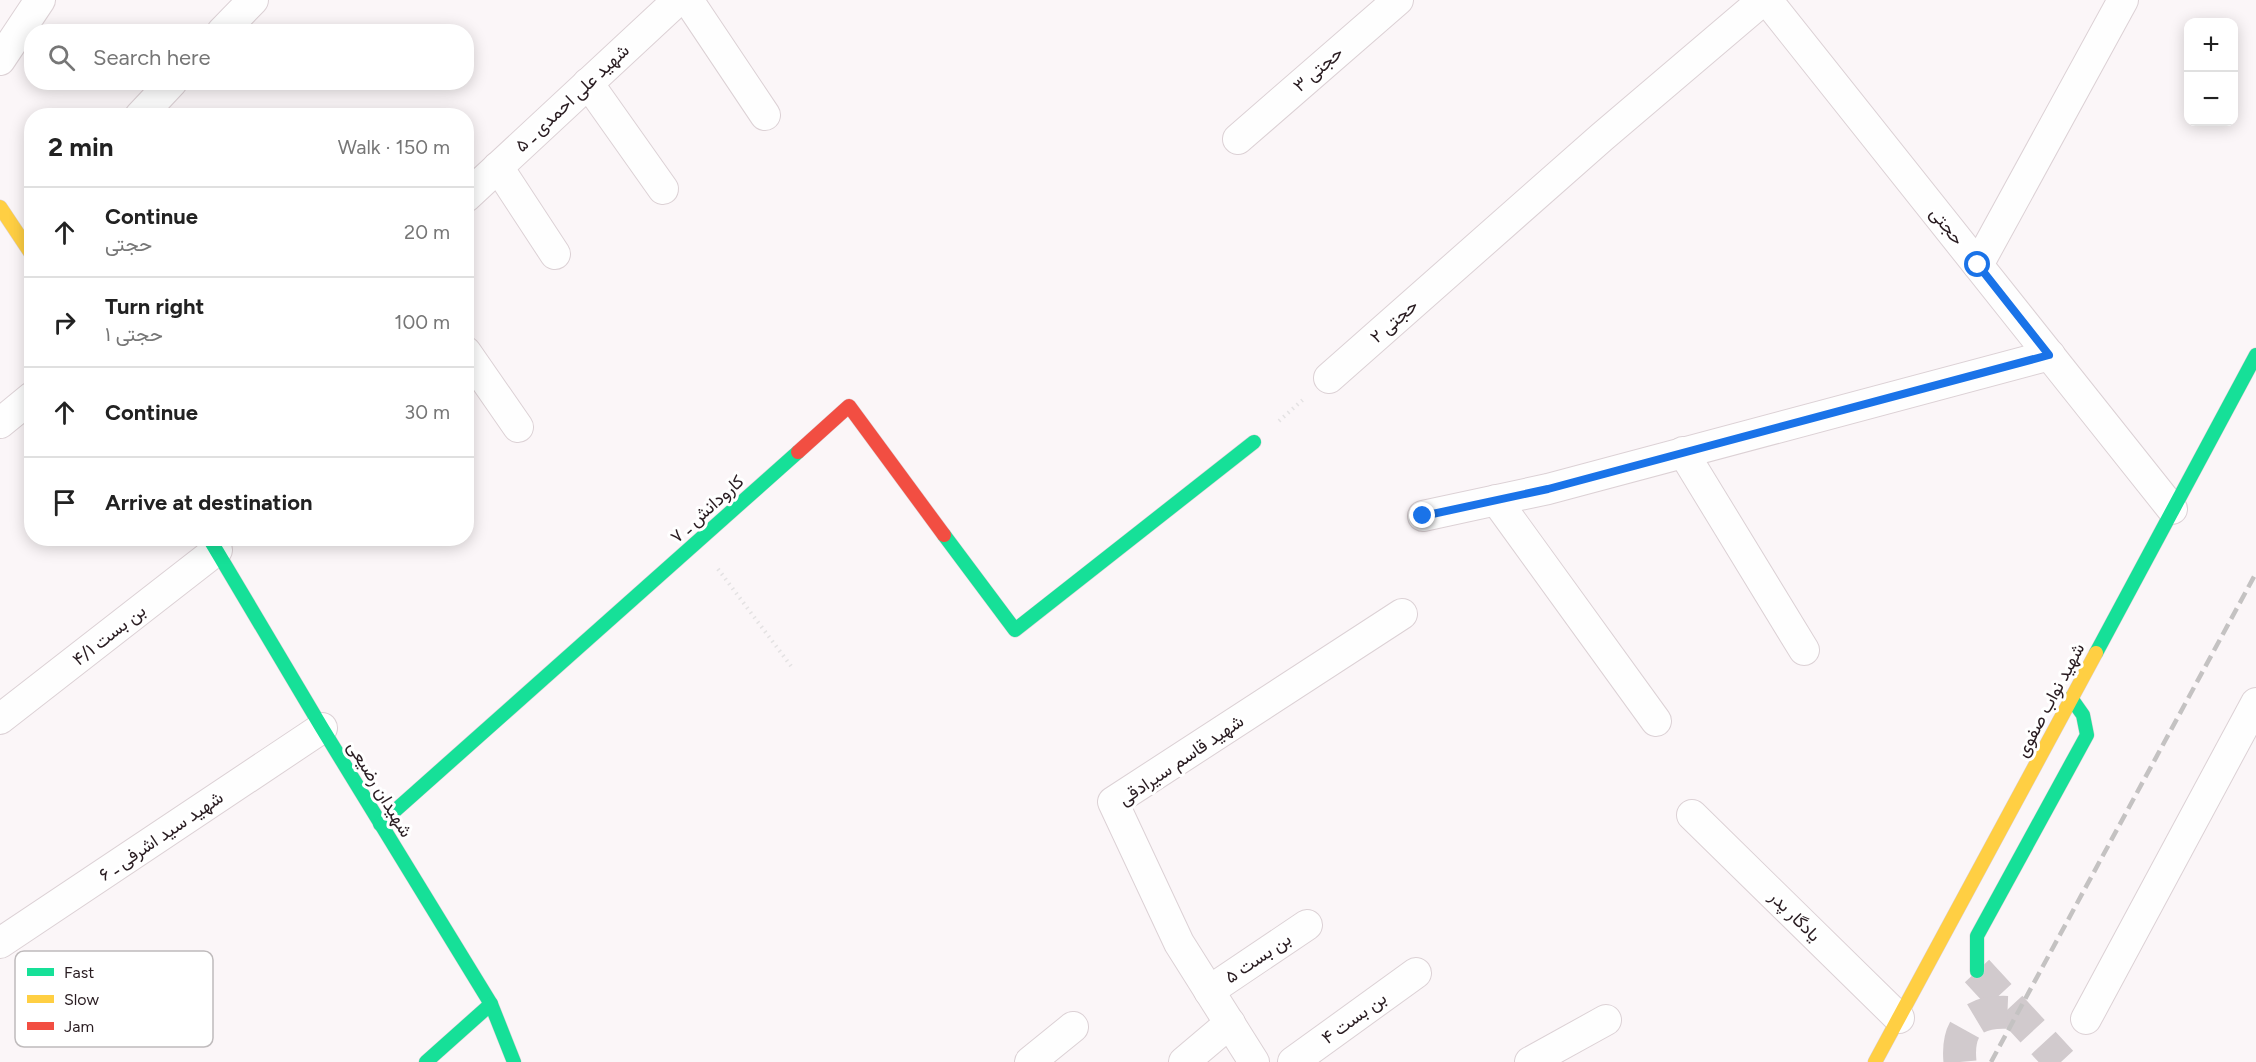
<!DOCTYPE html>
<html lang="en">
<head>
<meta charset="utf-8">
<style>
	:root { --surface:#fff; --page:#f2f2f2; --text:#222; --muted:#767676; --line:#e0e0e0 }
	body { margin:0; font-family:Figtree,Vazirmatn,sans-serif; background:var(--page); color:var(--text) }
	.controls { position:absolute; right:18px; top:18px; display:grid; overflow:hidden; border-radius:12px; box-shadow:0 3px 15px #0003 }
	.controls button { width:54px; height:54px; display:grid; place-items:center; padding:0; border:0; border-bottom:2px solid var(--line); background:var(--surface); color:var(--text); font:30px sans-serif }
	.stop { position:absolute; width:18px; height:18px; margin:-14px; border:4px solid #1a73e8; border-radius:50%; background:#fff }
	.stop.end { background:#1a73e8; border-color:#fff; box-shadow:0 2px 6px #0008 }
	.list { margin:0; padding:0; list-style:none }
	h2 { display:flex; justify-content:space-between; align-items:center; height:78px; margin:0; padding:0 24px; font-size:26px }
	h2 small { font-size:20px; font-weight:400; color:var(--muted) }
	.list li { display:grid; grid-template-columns:39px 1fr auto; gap:18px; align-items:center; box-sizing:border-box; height:90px; padding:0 24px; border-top:2px solid var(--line) }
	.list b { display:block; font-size:22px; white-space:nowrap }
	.list p { margin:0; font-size:20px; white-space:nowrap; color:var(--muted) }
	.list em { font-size:20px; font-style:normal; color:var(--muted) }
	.icon { flex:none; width:33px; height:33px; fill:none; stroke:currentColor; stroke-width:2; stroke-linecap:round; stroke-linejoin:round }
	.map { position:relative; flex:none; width:2256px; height:1062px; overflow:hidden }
	.search { position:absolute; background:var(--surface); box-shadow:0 3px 15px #0003; left:24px; top:24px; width:450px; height:66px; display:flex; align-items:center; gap:15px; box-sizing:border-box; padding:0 21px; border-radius:24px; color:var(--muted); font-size:22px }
	.panel { position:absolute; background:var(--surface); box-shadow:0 3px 15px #0003; left:24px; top:108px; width:450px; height:438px; border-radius:24px }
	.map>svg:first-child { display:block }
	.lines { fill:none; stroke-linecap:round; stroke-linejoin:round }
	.secondary-tunnel { stroke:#d1cacd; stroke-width:33; stroke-dasharray:33 16; stroke-linecap:butt }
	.street-casing { stroke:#dcd1d5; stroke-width:32 }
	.fast-casing { stroke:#dcd1d5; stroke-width:15 }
	.slow-casing { stroke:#dcd1d5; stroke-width:15 }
	.jam-casing { stroke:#dcd1d5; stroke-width:15 }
	.path { stroke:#e4e2e3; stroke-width:4; stroke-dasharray:1.5 4.5; stroke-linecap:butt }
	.street { stroke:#fefefe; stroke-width:30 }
	.fast { stroke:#16e098; stroke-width:14 }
	.slow { stroke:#ffcf43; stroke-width:14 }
	.jam { stroke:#f24e42; stroke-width:14 }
	.rail { stroke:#c4c2c2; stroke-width:4.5; stroke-dasharray:12 6; stroke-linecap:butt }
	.route { stroke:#1a73e8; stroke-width:8 }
	.labels { text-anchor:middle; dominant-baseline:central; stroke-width:6; stroke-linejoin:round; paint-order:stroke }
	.street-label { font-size:18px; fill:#291c21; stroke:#fff }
	.key { fill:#fff; stroke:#bfbbbc; stroke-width:1.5 }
	.key-label { font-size:16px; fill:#291c21 }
</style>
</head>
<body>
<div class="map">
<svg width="2256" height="1062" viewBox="0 0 2256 1062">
	<rect width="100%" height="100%" fill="#fbf6f8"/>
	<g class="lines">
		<g class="secondary-tunnel">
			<path d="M1977,971L2061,1062"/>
			<path d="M1960,1062C1956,1021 1978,1009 2016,1013"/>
		</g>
		<defs>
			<g id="street">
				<path d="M688,0L765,115"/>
				<path d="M1767,0L2172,509"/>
				<path d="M222,32L253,0"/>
				<path d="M0,60L40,0"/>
				<path d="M588,83L663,189"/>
				<path d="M140,116L172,82"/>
				<path d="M1238,139L1398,0"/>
				<path d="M498,167L555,254"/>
				<path d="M466,197L678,0"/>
				<path d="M1978,265L2123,0"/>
				<path d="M466,352L518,427"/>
				<path d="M1329,378L1602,137L1763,0"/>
				<path d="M0,423L32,397"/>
				<path d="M1683,452L1804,650"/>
				<path d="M1496,500L1656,721"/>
				<path d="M1423,516L1548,489L2050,355"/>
				<path d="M0,719L217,550"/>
				<path d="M1692,815L1899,1018"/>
				<path d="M0,943L322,728"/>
				<path d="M1209,991L1307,925"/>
				<path d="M2086,1019L2256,703"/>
				<path d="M1030,1062L1073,1027"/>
				<path d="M1184,1062L1230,1023"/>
				<path d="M1254,1062L1179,943L1113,802L1402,614"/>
				<path d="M1293,1062L1416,973"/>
				<path d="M1530,1062L1606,1020"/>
			</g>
			<g id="fast">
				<path d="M944,535L1015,630L1254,442"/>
				<path d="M209,538L322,728L491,1004L514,1062"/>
				<path d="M2096,653L2256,355"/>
				<path d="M380,824L798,452"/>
				<path d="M1977,971V936L2087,735L2083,715L2071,698"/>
				<path d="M426,1062L491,1004"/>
			</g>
			<g id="slow">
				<path d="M0,207L32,255"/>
				<path d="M1875,1062L2096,653"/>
			</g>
			<path id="jam" d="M798,452L849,406L944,535"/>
		</defs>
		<use href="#street" class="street-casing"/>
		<use href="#fast" class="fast-casing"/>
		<use href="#slow" class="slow-casing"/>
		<use href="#jam" class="jam-casing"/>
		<g class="path">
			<path d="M1279,421L1305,398"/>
			<path d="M718,569L791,666"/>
		</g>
		<use href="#street" class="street"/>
		<use href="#fast" class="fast"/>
		<use href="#slow" class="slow"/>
		<use href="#jam" class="jam"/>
		<path class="rail" d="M1991,1062L2256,573"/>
	</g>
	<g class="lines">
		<path class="route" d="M1423,516L1548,489L2049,355L1978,265"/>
	</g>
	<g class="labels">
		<g class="street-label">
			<text transform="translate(1318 69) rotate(-41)">حجتی ۳</text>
			<text transform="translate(572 98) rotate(-43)">شهید علی احمدی ـ ۵</text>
			<text transform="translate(1947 226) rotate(51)">حجتی</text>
			<text transform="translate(1394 321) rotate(-41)">حجتی ۲</text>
			<text transform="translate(707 509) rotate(-42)">کارودانش ـ ۷</text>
			<text transform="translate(109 635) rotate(-38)">بن بست ۴/۱</text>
			<text transform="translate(2050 700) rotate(-62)">شهید نواب صفوی</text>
			<text transform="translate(1181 760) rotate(-34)">شهید قاسم سیرادقی</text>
			<text transform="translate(380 789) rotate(59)">شهیدان رضیعی</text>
			<text transform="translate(161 836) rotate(-34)">شهید سید اشرفی ـ ۶</text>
			<text transform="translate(1795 916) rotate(45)">یادگار پدر</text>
			<text transform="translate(1258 958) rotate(-34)">بن بست ۵</text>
			<text transform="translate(1354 1018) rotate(-36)">بن بست ۴</text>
		</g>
	</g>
	<rect x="15" y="951" width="198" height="96" rx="9" class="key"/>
	<rect x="27" y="968" width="27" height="8" fill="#16e098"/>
	<rect x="27" y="995" width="27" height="8" fill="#ffcf43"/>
	<rect x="27" y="1022" width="27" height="8" fill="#f24e42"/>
	<g class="key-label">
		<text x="64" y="978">Fast</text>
		<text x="64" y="1005">Slow</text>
		<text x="64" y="1032">Jam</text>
	</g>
</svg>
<div class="controls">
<button>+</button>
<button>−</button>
</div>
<div class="stop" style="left:1978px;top:265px"></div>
<div class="stop end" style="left:1423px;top:516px"></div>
<div class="search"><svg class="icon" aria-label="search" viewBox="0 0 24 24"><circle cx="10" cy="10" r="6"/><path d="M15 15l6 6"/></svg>Search here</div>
<section class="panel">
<h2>2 min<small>Walk · 150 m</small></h2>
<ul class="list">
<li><svg class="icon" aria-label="ahead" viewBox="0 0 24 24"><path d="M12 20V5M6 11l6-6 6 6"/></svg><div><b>Continue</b><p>حجتی</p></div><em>20 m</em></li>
<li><svg class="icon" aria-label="right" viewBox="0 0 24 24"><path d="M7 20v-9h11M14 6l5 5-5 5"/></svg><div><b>Turn right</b><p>حجتی ۱</p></div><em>100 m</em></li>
<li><svg class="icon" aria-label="ahead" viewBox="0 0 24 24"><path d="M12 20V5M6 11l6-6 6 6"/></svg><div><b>Continue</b></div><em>30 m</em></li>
<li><svg class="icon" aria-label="arrive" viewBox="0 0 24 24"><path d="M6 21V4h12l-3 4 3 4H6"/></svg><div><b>Arrive at destination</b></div></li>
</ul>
</section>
</div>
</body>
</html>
